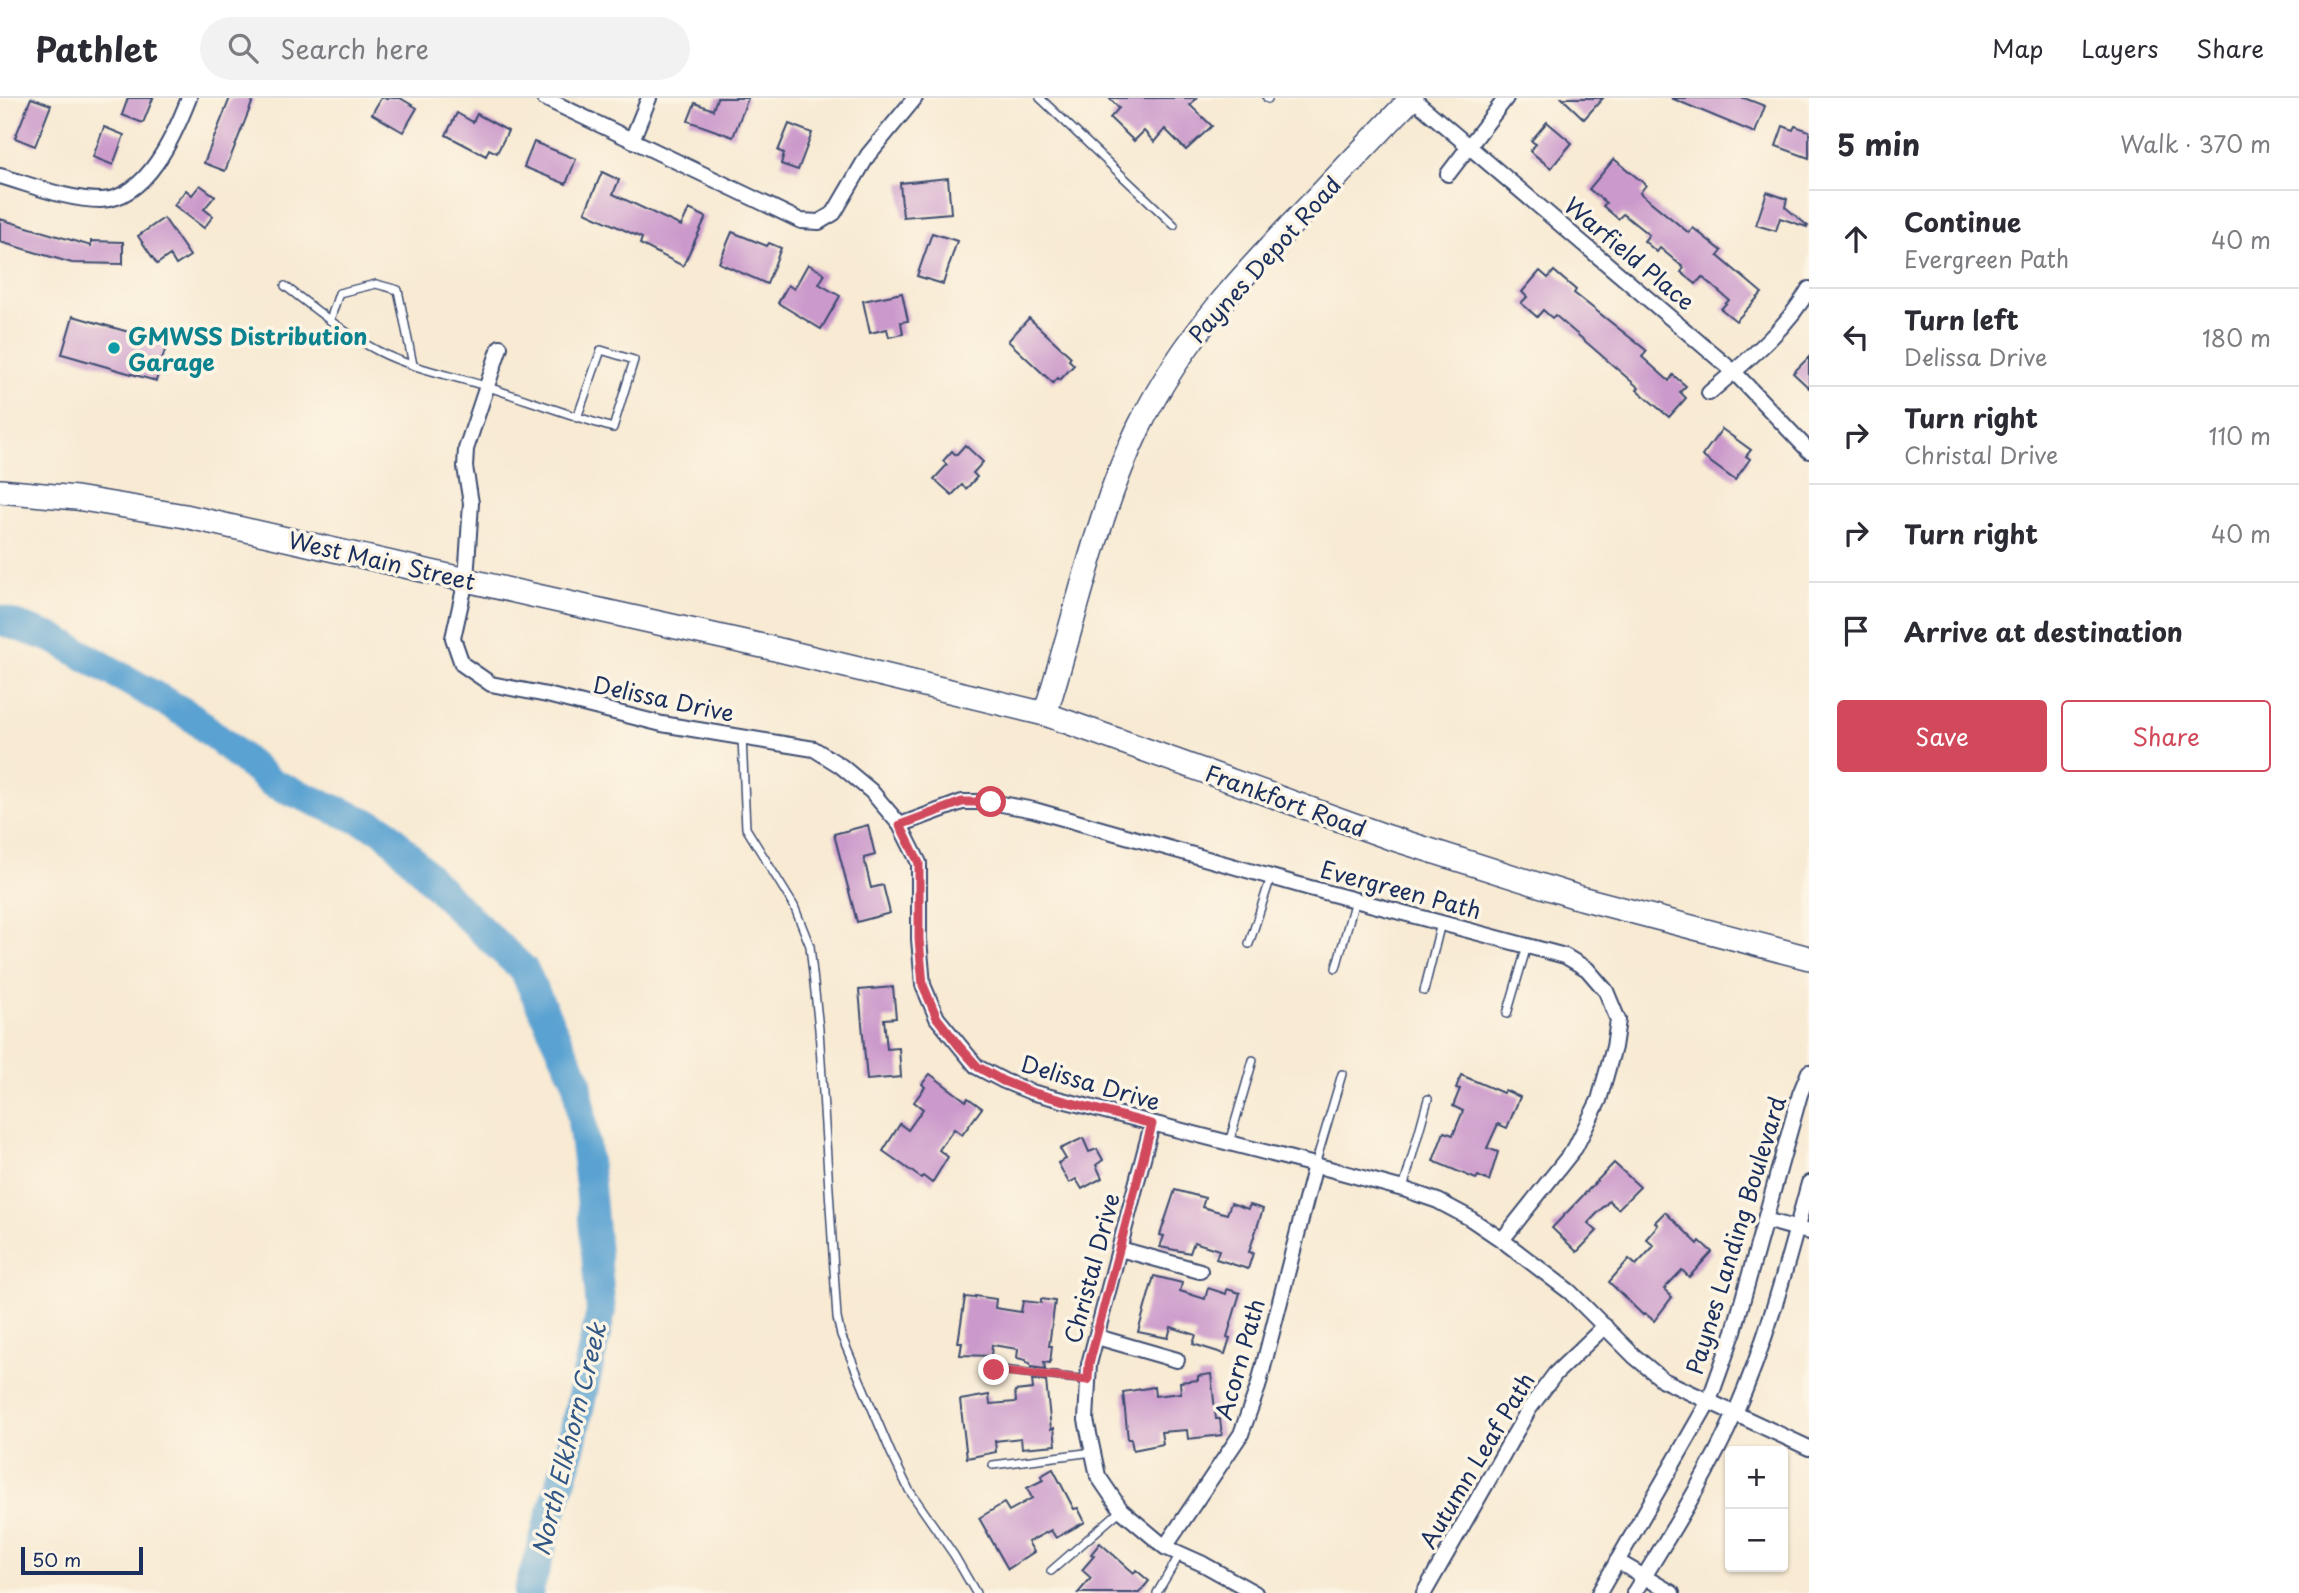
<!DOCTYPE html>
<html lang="en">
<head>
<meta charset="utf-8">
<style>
	:root { --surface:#fff; --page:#f2f2f3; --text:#2b2b33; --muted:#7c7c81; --line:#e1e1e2; --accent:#d1495b }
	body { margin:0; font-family:"Playpen Sans",sans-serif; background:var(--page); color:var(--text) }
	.controls { position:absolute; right:21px; bottom:21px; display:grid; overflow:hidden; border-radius:7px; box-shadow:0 2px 5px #0004 }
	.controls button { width:63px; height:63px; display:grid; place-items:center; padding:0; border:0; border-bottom:2px solid var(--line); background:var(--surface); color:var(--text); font:35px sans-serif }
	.scale { position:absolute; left:21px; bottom:18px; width:122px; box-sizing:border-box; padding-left:7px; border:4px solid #1b2f5e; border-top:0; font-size:19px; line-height:24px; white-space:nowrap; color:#1b2f5e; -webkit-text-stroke:5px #fcf5e5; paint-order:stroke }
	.stop { position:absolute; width:21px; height:21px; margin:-16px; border:5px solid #d1495b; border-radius:50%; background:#fff }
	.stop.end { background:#d1495b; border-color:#fff; box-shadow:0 2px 7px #0008 }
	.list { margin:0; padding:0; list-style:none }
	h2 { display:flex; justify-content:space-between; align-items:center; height:91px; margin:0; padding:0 28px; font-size:30px }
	h2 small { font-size:23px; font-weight:400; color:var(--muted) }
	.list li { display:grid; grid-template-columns:46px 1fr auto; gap:21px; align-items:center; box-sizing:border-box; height:98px; padding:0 28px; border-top:2px solid var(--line) }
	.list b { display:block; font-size:26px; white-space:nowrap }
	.list p { margin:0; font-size:23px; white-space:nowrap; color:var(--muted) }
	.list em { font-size:23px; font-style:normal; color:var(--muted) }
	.actions { display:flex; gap:14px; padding:21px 28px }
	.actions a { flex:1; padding:16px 0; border:2px solid var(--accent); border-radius:7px; text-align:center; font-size:24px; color:var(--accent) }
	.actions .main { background:var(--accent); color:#fff }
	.icon { flex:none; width:38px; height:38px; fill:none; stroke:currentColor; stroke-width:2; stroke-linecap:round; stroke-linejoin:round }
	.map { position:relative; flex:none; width:1809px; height:1495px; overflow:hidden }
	header { display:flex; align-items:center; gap:42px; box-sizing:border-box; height:98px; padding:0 35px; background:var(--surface); border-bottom:2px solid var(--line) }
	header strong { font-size:33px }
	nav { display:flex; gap:38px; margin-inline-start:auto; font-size:24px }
	.search { width:490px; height:63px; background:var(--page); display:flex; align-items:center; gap:18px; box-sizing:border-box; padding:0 24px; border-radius:38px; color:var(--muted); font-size:26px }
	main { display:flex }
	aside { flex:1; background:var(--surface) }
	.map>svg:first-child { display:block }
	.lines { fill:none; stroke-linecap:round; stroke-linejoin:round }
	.river { stroke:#5aa2d1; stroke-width:30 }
	.building { fill:#cb99cb }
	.service-casing { stroke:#3c4b70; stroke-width:10 }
	.minor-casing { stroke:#3c4b70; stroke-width:18 }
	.primary-casing { stroke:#3c4b70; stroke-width:26 }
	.service { stroke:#fff; stroke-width:7 }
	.minor { stroke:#fff; stroke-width:14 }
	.primary { stroke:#fff; stroke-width:23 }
	.route { stroke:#d1495b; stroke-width:9 }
	.culture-dot { fill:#0f9aa8; stroke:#fcf5e5; stroke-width:2.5 }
	.labels { text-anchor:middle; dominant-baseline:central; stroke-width:7; stroke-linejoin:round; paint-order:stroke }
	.street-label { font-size:23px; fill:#1b2f5e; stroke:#fcf5e5 }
	.culture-label { font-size:23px; font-weight:bold; fill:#0d838f; stroke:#fcf5e5; text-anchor:start }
	.water-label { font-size:24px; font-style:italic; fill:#315786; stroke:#fcf5e5 }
</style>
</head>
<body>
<header>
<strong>Pathlet</strong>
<div class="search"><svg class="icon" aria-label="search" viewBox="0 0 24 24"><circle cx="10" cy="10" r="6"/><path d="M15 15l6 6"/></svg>Search here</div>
<nav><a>Map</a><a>Layers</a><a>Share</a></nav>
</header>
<main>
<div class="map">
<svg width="1809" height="1495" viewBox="0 0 1809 1495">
	<rect width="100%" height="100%" fill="#fcf5e5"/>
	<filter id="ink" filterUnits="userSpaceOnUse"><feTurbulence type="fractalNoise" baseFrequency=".0143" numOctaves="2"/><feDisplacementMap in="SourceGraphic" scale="14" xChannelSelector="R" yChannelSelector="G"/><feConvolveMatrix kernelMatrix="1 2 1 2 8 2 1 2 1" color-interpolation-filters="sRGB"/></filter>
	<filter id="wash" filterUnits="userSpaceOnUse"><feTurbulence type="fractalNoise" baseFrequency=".00686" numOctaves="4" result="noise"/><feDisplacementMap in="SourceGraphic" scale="28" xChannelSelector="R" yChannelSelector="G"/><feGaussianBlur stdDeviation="1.57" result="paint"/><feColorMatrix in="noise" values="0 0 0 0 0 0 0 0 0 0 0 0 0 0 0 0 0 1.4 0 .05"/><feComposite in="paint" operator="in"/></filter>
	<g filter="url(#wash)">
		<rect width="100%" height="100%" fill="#f8ead3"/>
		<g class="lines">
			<path class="river" d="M0,522L55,541L192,619L272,685L384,732L460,812L524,872L577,983L590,1087L601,1214L567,1364L528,1495"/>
		</g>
		<g id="blocks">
			<g class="building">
				<path d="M31,0L51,7L35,48L15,40Z"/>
				<path d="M128,0H153L143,25L122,17Z"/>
				<path d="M230,0H254L225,73L204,65Z"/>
				<path d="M381,0H400L417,10L403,34L372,16Z"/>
				<path d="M717,0H748L733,39L688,23L695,5L713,12Z"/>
				<path d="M1109,0H1196L1190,7L1212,28L1186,52L1165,31L1154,44L1144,33L1134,43L1110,20L1119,10Z"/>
				<path d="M1562,0H1603L1584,21Z"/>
				<path d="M1671,0H1744L1765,8L1755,35Z"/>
				<path d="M457,15L473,24L477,16L508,33L497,55L489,51L486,58L446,37Z"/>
				<path d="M1547,24L1572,45L1551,70L1530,53L1536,46L1531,43Z"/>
				<path d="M789,26L812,35L798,72L781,66L784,55L778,53Z"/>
				<path d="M1783,28L1793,32L1795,28L1809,33V60L1776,48Z"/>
				<path d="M104,29L124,37L113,67L93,59Z"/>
				<path d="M534,44L576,61L566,86L524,69Z"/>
				<path d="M1614,61L1646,87L1640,95L1689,135L1693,130L1722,153L1718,158L1762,195L1736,223L1721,211L1729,202L1702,179L1696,186L1681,174L1684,170L1660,150L1657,154L1644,143L1649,137L1623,116L1618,121L1603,108L1606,105L1589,91Z"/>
				<path d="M602,74L619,82L613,96L681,128L689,111L706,119L683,168L640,146L642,140L585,114Z"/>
				<path d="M948,80L951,115L903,119L900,85Z"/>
				<path d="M200,87L215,98L204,111L213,118L204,130L174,107L186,92L192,97Z"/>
				<path d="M1767,94L1787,101L1785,109L1808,128L1807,129L1780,120L1776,133L1756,127Z"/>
				<path d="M164,120L190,158L176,167L170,157L157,166L138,138Z"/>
				<path d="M0,121L91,148V143L123,144V166L72,165L0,144Z"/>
				<path d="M732,134L767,148L769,145L781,150L767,186L719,165Z"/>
				<path d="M932,135L957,143L943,186L917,178Z"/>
				<path d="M808,166L825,176L819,186L840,198L821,231L778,205L788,187L794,191Z"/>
				<path d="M1540,173L1548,180L1554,173L1576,192L1574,195L1647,253L1642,259L1669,283L1673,277L1686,288L1680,294L1686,300L1669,319L1637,292L1639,290L1555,217L1552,220L1543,212L1537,219L1521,205L1527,199L1522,194Z"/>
				<path d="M902,195L908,223L901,224L903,236L889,239L887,231L870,235L863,203Z"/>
				<path d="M73,218L167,245L156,283L62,256Z"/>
				<path d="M1029,220L1071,259L1069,262L1074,267L1060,282L1058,280L1053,285L1008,243Z"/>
				<path d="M1809,259V290L1793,275Z"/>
				<path d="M1722,331L1751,352L1746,358L1750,361L1735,382L1702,358Z"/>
				<path d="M965,347L983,364L973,375L977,379L966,391L962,387L952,397L934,381L947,367L943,363L952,353L956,357Z"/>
				<path d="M868,727L875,757L864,760L871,790L883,787L890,815L857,824L834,736Z"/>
				<path d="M893,889L896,920L884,921L887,951L899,950L901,979L867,982L859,892Z"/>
				<path d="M930,976L966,1003L968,1000L982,1010L962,1037L954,1031L939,1052L948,1059L932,1085L923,1078L921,1080L883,1053L900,1026L908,1032L923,1011L914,1004L925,989L922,986Z"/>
				<path d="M1461,977L1503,995L1505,992L1520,999L1507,1030L1498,1026L1487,1050L1498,1054L1489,1083L1478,1078L1476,1081L1433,1063L1444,1034L1453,1037L1463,1013L1453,1008L1460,991L1456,990Z"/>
				<path d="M1083,1040L1089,1054L1097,1051L1103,1062L1096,1067L1102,1080L1082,1091L1076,1081L1069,1085L1058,1065L1066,1061L1060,1051Z"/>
				<path d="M1614,1065L1640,1089L1618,1111L1609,1103L1588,1125L1597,1133L1577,1154L1552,1130Z"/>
				<path d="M1175,1092L1205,1100L1202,1109L1227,1116L1231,1105L1248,1111L1250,1107L1263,1111L1249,1154L1253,1155L1248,1171L1216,1161L1219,1152L1194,1144L1190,1155L1160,1149L1164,1138L1160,1137Z"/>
				<path d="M1665,1114L1698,1146L1700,1143L1712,1154L1689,1179L1682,1172L1664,1191L1672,1199L1654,1223L1645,1215L1643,1217L1609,1184L1629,1161L1636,1167L1654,1148L1646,1141L1658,1127L1655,1124Z"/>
				<path d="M1154,1178L1182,1185L1180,1193L1205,1201L1208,1190L1226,1196L1227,1191L1240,1195L1227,1239L1230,1240L1225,1256L1193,1246L1196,1237L1171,1229L1168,1240L1138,1234Z"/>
				<path d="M975,1198L996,1201L995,1210L1021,1214L1023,1203L1041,1205V1201L1055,1203L1049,1248H1052L1050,1265L1044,1264L1045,1271L1031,1269L1030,1265L1026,1264V1262L1017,1260L1018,1251L992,1247L991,1258L960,1257L962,1245H958L965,1199L975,1200Z"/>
				<path d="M1211,1276L1216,1321H1220L1222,1337L1188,1341L1187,1332L1161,1334L1163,1346L1133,1352L1131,1341H1128L1123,1294L1154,1289L1155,1298L1181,1295L1180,1284L1198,1282V1278Z"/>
				<path d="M1032,1282L1046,1283L1051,1331L1054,1330L1056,1347L1022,1350L1021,1340L995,1343L996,1354L967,1360L960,1302L989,1297L990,1306L1016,1304L1015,1293L1033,1291Z"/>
				<path d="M1053,1371L1074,1411L1078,1410L1085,1424L1056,1440L1051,1432L1028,1444L1034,1454L1008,1471L979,1420L1004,1405L1009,1413L1032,1400L1027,1390L1043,1382L1041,1378Z"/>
				<path d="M1100,1445L1134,1475L1136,1472L1149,1483L1139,1495H1078L1091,1480L1082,1472L1094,1458L1091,1456Z"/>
			</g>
		</g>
	</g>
	<g filter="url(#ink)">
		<use href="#blocks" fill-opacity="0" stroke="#3c4b70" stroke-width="2"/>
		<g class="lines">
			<defs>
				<g id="service">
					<path d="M1040,0L1174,127"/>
					<path d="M1267,0L1268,1"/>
					<path d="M285,188C315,211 345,236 378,253C411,270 449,277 485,288C528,302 569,317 613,330L634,262L601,252L577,320"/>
					<path d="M330,222L339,195L376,186L398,192L413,267"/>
					<path d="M742,639L746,730L794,808L810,848L819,931L837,1220L841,1237L891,1355L909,1392L954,1457L976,1495"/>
					<path d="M1249,846L1271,779"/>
					<path d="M1336,870L1355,802"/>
					<path d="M1424,893L1441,825"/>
					<path d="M1507,916L1527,848"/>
					<path d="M1229,1045L1253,962"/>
					<path d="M1315,1067L1342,976"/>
					<path d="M1403,1091L1428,1001"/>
					<path d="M994,1271L1088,1282"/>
					<path d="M993,1367L1093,1354"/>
					<path d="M1051,1473L1121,1412"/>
					<path d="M1157,1495L1180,1456"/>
				</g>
				<g id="minor">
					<path d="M544,0L801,123L819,124L834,115L868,57L915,0"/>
					<path d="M1412,0L1734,274L1809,353"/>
					<path d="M632,42L649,0"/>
					<path d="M1448,76L1506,0"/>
					<path d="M0,78C32,87 67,102 101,102C147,101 175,36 189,0"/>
					<path d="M500,249L466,351L465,369L471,405L466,482L453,540L462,566L491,586L547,597L662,626L814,651L841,668L871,693L900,727L919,765V841L923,887L937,920L977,969L1004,983L1031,994L1315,1067L1403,1091L1438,1103L1468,1119L1502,1142L1570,1194L1634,1258L1663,1282L1809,1350"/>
					<path d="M1709,295C1744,265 1786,232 1809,191"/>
					<path d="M900,727L962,704H991L1034,712L1310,790L1565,858L1587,871L1606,893L1618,922L1614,949L1599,1002L1575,1050L1502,1142"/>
					<path d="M1152,1026L1089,1266L1086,1322L1098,1378L1121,1412L1165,1449L1203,1466L1255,1495"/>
					<path d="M1765,1122L1809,1134"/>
					<path d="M1120,1151L1200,1173"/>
					<path d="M1097,1239L1177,1262"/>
					<path d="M1165,1449L1241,1336L1258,1289L1315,1067"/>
					<path d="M1617,1463L1672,1495"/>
					<path d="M1424,1495L1529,1311L1555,1276L1605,1228"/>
					<path d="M1599,1495L1709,1303L1734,1233L1800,996L1809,974"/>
					<path d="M1634,1495C1670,1436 1708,1377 1736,1313C1768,1240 1788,1162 1809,1085"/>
				</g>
				<g id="primary">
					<path d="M0,393L76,400L185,418L532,497L767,549L1045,616L1388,739L1577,799L1809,860"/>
					<path d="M1045,616C1076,520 1095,420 1139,329C1183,239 1248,171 1317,100C1348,67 1380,33 1412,0"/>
				</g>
			</defs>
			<use href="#service" class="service-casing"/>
			<use href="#minor" class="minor-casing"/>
			<use href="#primary" class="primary-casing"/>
			<use href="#service" class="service"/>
			<use href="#minor" class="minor"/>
			<use href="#primary" class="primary"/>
		</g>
	</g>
	<g class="lines" filter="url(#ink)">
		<path class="route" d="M991,704H962L900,727L919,765V841L923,887L937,920L959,948L978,969L1003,983L1031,994L1152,1026L1089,1266L1088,1282L994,1272"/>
	</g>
	<circle class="culture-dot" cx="114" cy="250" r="7"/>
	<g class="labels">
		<g class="street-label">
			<text transform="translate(1630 155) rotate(40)">Warfield Place</text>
			<text transform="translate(1264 161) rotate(-48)">Paynes Depot Road</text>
			<text transform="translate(382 462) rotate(13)">West Main Street</text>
			<text transform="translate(664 600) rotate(12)">Delissa Drive</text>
			<text transform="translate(1286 702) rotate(20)">Frankfort Road</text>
			<text transform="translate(1401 791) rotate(15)">Evergreen Path</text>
			<text transform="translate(1091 984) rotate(16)">Delissa Drive</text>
			<text transform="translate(1735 1137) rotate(-73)">Paynes Landing Boulevard</text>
			<text transform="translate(1091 1170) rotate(-75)">Christal Drive</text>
			<text transform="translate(1239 1261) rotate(-74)">Acorn Path</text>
			<text transform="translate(1476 1362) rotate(-59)">Autumn Leaf Path</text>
		</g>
		<g class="culture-label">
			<text x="128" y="237">GMWSS Distribution<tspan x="128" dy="26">Garage</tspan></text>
		</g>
		<g class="water-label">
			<text transform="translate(568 1341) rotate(-76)">North Elkhorn Creek</text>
		</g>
	</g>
</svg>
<div class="controls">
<button>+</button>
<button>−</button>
</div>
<div class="scale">50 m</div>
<div class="stop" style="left:991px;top:704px"></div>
<div class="stop end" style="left:994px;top:1272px"></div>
</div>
<aside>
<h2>5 min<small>Walk · 370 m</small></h2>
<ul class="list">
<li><svg class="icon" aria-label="ahead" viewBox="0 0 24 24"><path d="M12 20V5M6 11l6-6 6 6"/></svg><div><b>Continue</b><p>Evergreen Path</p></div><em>40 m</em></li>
<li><svg class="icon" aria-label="left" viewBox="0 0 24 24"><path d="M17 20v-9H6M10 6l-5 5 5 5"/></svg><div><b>Turn left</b><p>Delissa Drive</p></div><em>180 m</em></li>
<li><svg class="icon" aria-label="right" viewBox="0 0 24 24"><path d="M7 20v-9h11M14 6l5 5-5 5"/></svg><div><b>Turn right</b><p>Christal Drive</p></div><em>110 m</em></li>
<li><svg class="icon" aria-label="right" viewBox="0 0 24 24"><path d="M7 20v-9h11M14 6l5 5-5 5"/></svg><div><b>Turn right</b></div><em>40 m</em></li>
<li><svg class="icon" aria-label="arrive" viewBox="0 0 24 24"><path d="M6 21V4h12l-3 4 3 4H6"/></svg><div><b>Arrive at destination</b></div></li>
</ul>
<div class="actions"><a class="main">Save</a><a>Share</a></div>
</aside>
</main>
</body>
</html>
